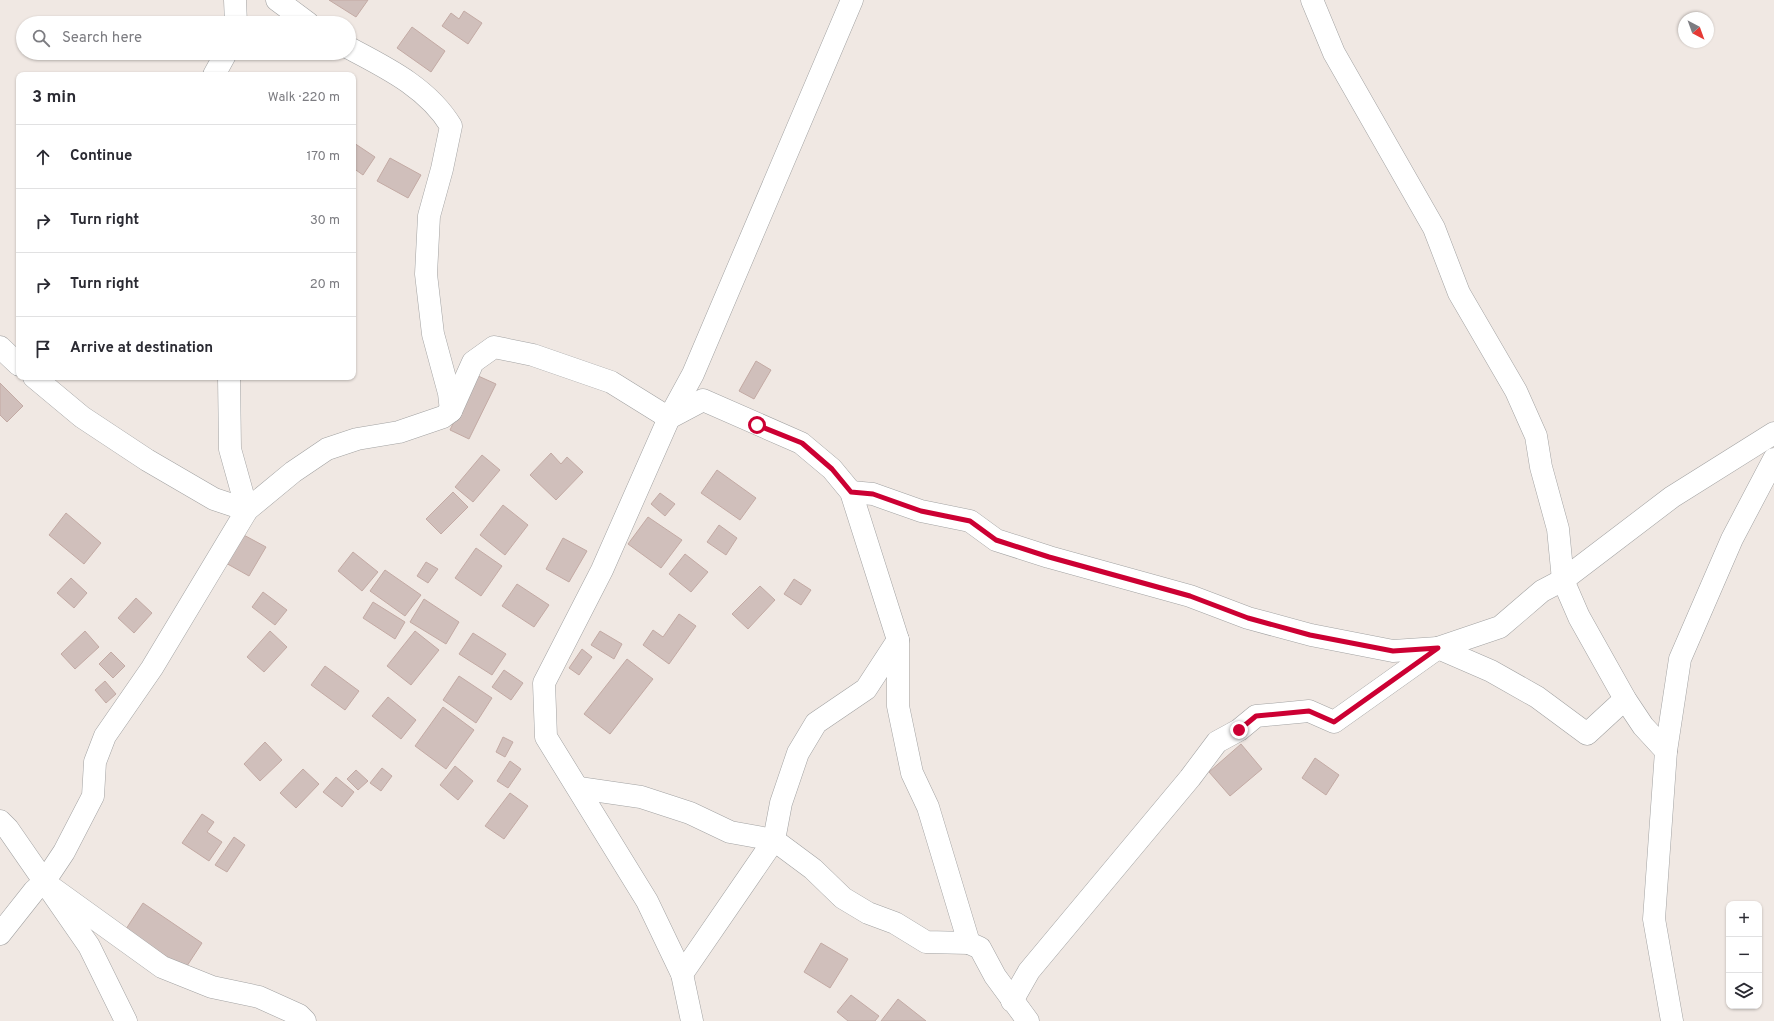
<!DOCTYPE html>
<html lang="en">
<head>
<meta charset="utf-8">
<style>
	:root { --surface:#fff; --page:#f2f2f3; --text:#2b2b33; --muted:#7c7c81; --line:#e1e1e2 }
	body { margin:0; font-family:Overpass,sans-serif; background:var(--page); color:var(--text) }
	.controls { position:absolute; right:12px; bottom:12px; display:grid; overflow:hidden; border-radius:8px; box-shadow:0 1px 3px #0004 }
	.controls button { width:36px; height:36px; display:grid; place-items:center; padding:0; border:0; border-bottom:1px solid var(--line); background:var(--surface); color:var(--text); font:20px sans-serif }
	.compass { position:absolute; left:1678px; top:12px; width:36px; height:36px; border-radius:50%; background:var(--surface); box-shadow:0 1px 3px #0004; rotate:139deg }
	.stop { position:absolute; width:12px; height:12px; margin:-9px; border:3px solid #c03; border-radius:50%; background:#fff }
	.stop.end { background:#c03; border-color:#fff; box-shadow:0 1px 4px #0008 }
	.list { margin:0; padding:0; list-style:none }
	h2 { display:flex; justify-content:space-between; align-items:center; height:52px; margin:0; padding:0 16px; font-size:17px }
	h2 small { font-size:13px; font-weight:400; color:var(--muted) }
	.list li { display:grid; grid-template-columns:26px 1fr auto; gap:12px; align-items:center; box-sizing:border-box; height:64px; padding:0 16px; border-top:1px solid var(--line) }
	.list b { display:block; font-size:15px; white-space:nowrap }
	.list em { font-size:13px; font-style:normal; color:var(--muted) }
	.icon { flex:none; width:22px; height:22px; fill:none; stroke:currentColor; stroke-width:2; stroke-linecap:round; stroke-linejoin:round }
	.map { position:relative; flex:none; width:1774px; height:1021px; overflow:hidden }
	.search { position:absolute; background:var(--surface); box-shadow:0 1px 3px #0004; left:16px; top:16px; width:340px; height:44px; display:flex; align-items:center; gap:10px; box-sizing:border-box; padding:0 14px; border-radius:22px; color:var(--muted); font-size:15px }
	.panel { position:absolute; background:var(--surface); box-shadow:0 1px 3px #0004; left:16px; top:72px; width:340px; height:308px; border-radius:8px }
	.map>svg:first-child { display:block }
	.building { fill:#d0bfbb; stroke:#c3aaa4 }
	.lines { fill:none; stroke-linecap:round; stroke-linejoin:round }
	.minor-casing { stroke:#a2a2a2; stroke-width:23 }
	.minor { stroke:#fff; stroke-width:22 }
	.route { stroke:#c03; stroke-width:5 }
</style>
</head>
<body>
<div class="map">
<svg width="1774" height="1021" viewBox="0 0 1774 1021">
	<rect width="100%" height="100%" fill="#f0e8e3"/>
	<g class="building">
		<path d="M329,0H368L356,17Z"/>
		<path d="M464,11L482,23L468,44L442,26L451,13L459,19Z"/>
		<path d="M271,16L277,23H264Z"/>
		<path d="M412,27L445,51L431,72L397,48Z"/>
		<path d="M252,53H266L259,60Z"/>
		<path d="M354,143L375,157L363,175L353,168Z"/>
		<path d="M390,158L421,175L408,198L377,181Z"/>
		<path d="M756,361L771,370L754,399L739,391Z"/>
		<path d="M476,375L496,384L469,439L450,430Z"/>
		<path d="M0,383L23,406L7,422L0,415Z"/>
		<path d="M551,453L561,464L567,457L583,472L556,500L530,475Z"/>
		<path d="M482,455L500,470L473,502L455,487Z"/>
		<path d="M717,470L756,498L740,520L701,493Z"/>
		<path d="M453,492L468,507L441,534L426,519Z"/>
		<path d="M660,493L675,504L665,516L651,504Z"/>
		<path d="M503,505L528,525L505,555L480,535Z"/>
		<path d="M66,513L101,543L84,564L49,535Z"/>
		<path d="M648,517L682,540L661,568L628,544Z"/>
		<path d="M719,525L737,538L726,555L707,542Z"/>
		<path d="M240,533L266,547L249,576L224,562Z"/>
		<path d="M563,538L587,551L569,582L546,569Z"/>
		<path d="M476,548L502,566L481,596L455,578Z"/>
		<path d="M353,552L378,572L362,591L338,571Z"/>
		<path d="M685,554L708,572L691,592L669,574Z"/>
		<path d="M426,562L438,569L428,583L417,576Z"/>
		<path d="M385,570L421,595L405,616L370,591Z"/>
		<path d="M71,578L87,593L74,608L57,593Z"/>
		<path d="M794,579L811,590L801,605L784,594Z"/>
		<path d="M517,584L549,605L534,627L502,606Z"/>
		<path d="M760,586L775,600L748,629L732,614Z"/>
		<path d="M263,592L287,610L275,625L252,607Z"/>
		<path d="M136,598L152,613L134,633L118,618Z"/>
		<path d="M424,599L459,622L446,644L410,622Z"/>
		<path d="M373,602L405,622L395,639L363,618Z"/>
		<path d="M679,614L696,626L669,664L643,645L653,630L663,637Z"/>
		<path d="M85,631L99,647L75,669L61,654Z"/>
		<path d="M270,631L287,647L264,672L247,657Z"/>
		<path d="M415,631L439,650L411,685L387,666Z"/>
		<path d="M600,631L622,644L614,659L591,645Z"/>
		<path d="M473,633L506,654L492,675L459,654Z"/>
		<path d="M582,649L592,657L579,675L569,668Z"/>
		<path d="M111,652L125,666L113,678L99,664Z"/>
		<path d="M627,659L653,679L610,734L584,714Z"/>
		<path d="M325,666L359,691L345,710L311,685Z"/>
		<path d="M504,670L523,683L511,700L492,687Z"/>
		<path d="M459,676L492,698L476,723L443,700Z"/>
		<path d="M105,681L116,694L106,703L95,690Z"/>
		<path d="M388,697L416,720L401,739L372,716Z"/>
		<path d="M443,707L474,730L446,769L415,746Z"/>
		<path d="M503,737L513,742L505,757L496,752Z"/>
		<path d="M265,742L282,760L260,781L244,764Z"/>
		<path d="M1241,744L1262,769L1230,796L1209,772Z"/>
		<path d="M1315,758L1339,775L1326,795L1302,778Z"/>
		<path d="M510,761L521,769L508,788L497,781Z"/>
		<path d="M455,766L473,781L458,800L440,785Z"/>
		<path d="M382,768L392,776L381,791L370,783Z"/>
		<path d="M303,769L319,784L296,808L280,793Z"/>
		<path d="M356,770L368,781L358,790L347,779Z"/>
		<path d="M336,777L354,792L342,807L323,792Z"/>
		<path d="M510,793L528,806L504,839L485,826Z"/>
		<path d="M202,814L214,822L207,832L222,842L209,861L182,843Z"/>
		<path d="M234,837L245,845L227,872L215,865Z"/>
		<path d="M143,903L202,943L185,969L126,929Z"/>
		<path d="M821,943L848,959L830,988L804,972Z"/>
		<path d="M851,995L879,1016L875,1021H848L837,1012Z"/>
		<path d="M898,999L926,1021H881Z"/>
	</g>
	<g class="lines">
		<defs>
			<g id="minor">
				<path d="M235,0L236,23"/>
				<path d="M277,0L308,23"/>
				<path d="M1312,0L1334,53L1434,228L1459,293L1516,391L1536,436L1541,467L1558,529L1563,580L1579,617L1625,699L1643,726L1666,751L1654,919L1672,1021"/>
				<path d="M349,48C387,68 428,88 451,126L442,169L429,216L426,274L433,334L449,393L451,411"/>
				<path d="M214,75L226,53"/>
				<path d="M0,347L19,365"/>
				<path d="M34,377L82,417L147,460L214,499L247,510"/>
				<path d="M229,377L230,449L247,510"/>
				<path d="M851,492L873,494L921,511L970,521L996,540L1049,557L1190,596L1248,618L1311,635L1393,651L1438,648L1491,671L1537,697L1587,734L1625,699"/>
				<path d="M1666,751L1680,659L1732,539L1774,459"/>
				<path d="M579,788L641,797L690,813L730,832L774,840L813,869L843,898L868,913L895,923L926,942L969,943"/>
				<path d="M0,821L8,829L89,946L126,1021"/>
				<path d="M44,882L162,967L212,987L259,997L299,1015L305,1021"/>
				<path d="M0,934L34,891L44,882L64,852L93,796L95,762L105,736L152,668L247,510L293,472L327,449L357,439L399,432L443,417L451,411L473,362L494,347L533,355L611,382L669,418L703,400L801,443L832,469L851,492L898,640V706L912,773L928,807L969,943L980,948L995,976L1028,1021"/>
				<path d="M682,974L774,840L781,803L798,753L816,723L866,689L898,640"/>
				<path d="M1012,1001L1029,971L1190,778L1217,742L1239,730L1256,716L1309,711L1334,722L1438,648L1500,627L1542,591L1563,580L1672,497L1774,433"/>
				<path d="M692,1021L682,974L647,901L546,737L544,683L602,570L669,418L693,374L852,0"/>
			</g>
		</defs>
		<use href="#minor" class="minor-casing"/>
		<use href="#minor" class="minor"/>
	</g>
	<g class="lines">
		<path class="route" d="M757,425L802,443L832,469L851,492L873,494L921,511L970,521L996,540L1049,557L1190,596L1248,618L1310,635L1393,651L1438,648L1334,722L1309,711L1256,716L1239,730"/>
	</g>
</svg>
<div class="controls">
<button>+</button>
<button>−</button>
<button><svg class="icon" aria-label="layers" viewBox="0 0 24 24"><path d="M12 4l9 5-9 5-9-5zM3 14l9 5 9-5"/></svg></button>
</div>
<svg class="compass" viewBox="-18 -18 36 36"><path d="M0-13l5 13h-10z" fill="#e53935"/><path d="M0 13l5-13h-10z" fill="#7c7c81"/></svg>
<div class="stop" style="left:757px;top:425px"></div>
<div class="stop end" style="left:1239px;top:730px"></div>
<div class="search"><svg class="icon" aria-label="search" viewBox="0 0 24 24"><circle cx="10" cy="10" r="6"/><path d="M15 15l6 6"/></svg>Search here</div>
<section class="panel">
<h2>3 min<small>Walk · 220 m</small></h2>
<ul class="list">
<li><svg class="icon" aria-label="ahead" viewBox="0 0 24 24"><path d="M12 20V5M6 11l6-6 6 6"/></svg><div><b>Continue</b></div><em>170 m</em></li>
<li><svg class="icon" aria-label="right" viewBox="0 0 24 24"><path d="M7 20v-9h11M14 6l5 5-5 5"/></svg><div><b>Turn right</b></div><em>30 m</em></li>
<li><svg class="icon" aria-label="right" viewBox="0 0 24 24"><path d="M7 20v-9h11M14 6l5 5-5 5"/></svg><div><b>Turn right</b></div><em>20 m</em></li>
<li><svg class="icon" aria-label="arrive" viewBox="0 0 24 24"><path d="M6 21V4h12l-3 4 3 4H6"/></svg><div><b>Arrive at destination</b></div></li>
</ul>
</section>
</div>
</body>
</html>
